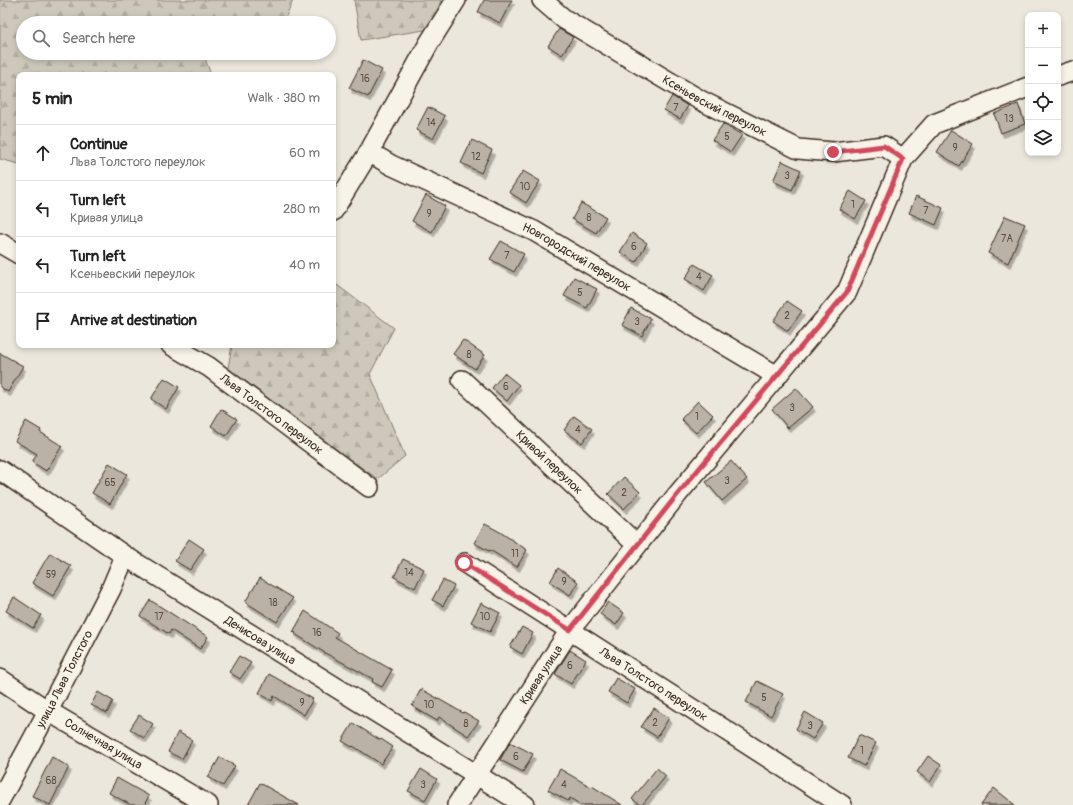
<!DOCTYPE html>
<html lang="en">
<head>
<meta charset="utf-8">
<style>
	:root { --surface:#fff; --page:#f2f2f2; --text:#222; --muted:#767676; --line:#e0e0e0 }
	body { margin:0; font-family:Pangolin,sans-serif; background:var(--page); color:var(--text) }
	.controls { position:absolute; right:12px; top:12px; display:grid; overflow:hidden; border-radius:8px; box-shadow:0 2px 6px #0003 }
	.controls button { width:36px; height:36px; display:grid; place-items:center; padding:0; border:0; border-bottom:1px solid var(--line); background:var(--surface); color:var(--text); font:20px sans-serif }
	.stop { position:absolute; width:12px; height:12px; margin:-9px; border:3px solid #d1495b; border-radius:50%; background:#fff }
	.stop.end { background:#d1495b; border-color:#fff; box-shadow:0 1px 4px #0008 }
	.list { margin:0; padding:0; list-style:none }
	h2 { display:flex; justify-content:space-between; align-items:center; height:52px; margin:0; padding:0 16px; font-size:17px }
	h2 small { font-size:13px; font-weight:400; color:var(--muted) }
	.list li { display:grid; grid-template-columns:26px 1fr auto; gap:12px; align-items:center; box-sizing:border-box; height:56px; padding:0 16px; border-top:1px solid var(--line) }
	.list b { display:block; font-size:15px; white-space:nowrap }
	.list p { margin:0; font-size:13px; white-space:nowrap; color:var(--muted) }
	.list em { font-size:13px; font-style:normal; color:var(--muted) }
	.icon { flex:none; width:22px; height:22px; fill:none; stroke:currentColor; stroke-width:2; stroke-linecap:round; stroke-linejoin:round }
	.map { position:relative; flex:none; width:1073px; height:805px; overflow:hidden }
	.search { position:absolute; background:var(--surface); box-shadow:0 2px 6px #0003; left:16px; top:16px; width:320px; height:44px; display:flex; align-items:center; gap:10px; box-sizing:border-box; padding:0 14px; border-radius:22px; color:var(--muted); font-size:15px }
	.panel { position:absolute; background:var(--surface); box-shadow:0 2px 6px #0003; left:16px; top:72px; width:320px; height:276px; border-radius:8px }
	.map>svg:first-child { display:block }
	.forest { fill:url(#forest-firs); stroke:#84796d }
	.building { fill:#bab2a7; stroke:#3b2a1e; filter:url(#shadow) }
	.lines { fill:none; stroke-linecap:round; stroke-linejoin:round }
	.minor-casing { stroke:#3b2a1e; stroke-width:22 }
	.minor { stroke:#f7f3e8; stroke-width:19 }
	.route { stroke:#d1495b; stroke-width:5 }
	.labels { text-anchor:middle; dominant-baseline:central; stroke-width:4; stroke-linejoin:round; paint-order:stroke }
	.number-label { font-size:10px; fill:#5b4c40 }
	.street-label { font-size:12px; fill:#3b2a1e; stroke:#f7f3e8 }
</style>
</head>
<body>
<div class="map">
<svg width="1073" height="805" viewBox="0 0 1073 805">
	<defs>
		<pattern id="forest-firs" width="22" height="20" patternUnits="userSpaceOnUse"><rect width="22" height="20" fill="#cec8bc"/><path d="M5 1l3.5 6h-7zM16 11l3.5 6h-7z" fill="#b2aca1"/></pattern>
		<filter id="shadow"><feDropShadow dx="2.5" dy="4.5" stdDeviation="0" flood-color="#0004"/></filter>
	</defs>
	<rect width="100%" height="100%" fill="#ece7dc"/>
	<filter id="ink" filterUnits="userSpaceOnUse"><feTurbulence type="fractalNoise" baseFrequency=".025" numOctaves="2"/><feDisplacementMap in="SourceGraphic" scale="8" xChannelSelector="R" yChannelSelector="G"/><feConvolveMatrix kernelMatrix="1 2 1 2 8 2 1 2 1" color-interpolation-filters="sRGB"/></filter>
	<g filter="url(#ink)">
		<g class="forest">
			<path d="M0,0H293L283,23H23V53H203L211,75H19V164L0,159Z"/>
			<path d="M354,0H441L431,29L361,40Z"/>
			<path d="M333,282L394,328L370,374L405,456L378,479L276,410L228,368L232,345H333Z"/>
		</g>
		<g class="building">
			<path d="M484,0H512L500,23L478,12Z"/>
			<path d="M559,29L573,37L562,55L548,46Z"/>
			<path d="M363,60L382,70L368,97L349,88Z"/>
			<path d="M672,96L688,106L680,119L664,110Z"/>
			<path d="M1018,104L1025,124L1001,133L994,114Z"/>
			<path d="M428,107L445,116L433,139L416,130Z"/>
			<path d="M723,124L742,135L731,152L712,140Z"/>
			<path d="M951,130L973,144L959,166L937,152Z"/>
			<path d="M472,140L492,150L481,173L461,163Z"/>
			<path d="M782,161L801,170L792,190L773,181Z"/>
			<path d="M523,171L540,181L526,203L509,192Z"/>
			<path d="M850,191L866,201L855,219L839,209Z"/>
			<path d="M426,195L445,206L432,232L412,221Z"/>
			<path d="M916,196L943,208L936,225L909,213Z"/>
			<path d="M581,203L606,217L596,233L572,219Z"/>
			<path d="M1005,216L1025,224L1008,263L988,253Z"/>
			<path d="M632,233L647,243L636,262L620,252Z"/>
			<path d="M501,241L524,254L514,272L490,259Z"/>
			<path d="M694,264L713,275L704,291L685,279Z"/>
			<path d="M574,277L597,289L587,308L564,296Z"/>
			<path d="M787,301L802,311L788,331L773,321Z"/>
			<path d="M631,308L651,319L642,336L622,325Z"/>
			<path d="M463,340L485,355L475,369L453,354Z"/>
			<path d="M0,353L23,366L8,392L0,387Z"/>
			<path d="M504,373L519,385L507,401L492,388Z"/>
			<path d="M164,378L179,387L166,409L151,399Z"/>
			<path d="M796,388L813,407L788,428L772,409Z"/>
			<path d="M698,401L713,415L696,433L681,419Z"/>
			<path d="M221,409L237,419L226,436L211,426Z"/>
			<path d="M574,416L592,429L582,443L564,430Z"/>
			<path d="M26,421L41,430L40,432L62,446L46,471L32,462L37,454L15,441Z"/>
			<path d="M731,461L747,479L722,501L706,482Z"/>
			<path d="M109,463L127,474L110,504L92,493Z"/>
			<path d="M624,477L640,492L624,509L608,494Z"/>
			<path d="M485,524L500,532L527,550L517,567L490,550L489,551L474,543Z"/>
			<path d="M189,539L204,549L190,570L175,561Z"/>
			<path d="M50,553L71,566L53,596L32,583Z"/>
			<path d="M403,559L424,569L415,588L394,577Z"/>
			<path d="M558,568L578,582L570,595L550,582Z"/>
			<path d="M260,578L293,598L277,622L245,602Z"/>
			<path d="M443,580L454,586L443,606L432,600Z"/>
			<path d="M14,597L41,615L33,628L6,611Z"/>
			<path d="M150,600L208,637L200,649L171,630L169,634L140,616Z"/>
			<path d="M608,602L624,613L616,625L600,614Z"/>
			<path d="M481,603L500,613L490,632L471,622Z"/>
			<path d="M305,611L338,633L335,637L392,670L382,687L372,682L373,679L325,653L295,634L296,633L293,632Z"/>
			<path d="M522,627L533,633L522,654L510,647Z"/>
			<path d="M570,650L586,660L571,684L555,674Z"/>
			<path d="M239,656L251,663L240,679L229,672Z"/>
			<path d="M269,674L313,699L304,715L274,696L272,701L259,693Z"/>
			<path d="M616,678L635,689L627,703L608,692Z"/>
			<path d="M757,681L783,694L771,716L746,702Z"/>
			<path d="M421,689L463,713L464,712L479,721L468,736L439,717L437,721L412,706Z"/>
			<path d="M98,692L113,701L107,713L91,705Z"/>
			<path d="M654,708L669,718L657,737L641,727Z"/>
			<path d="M805,712L823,723L813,739L796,729Z"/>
			<path d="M139,715L153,724L144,738L130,729Z"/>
			<path d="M353,723L380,740L381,739L393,747L381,764L353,746L352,747L342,741Z"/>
			<path d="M178,732L192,740L182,759L168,752Z"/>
			<path d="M859,735L876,743L864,766L848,758Z"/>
			<path d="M510,742L533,754L523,772L500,760Z"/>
			<path d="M928,756L941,765L930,782L917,772Z"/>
			<path d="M52,757L69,767L50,805L32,796Z"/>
			<path d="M220,757L235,766L223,786L208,777Z"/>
			<path d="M657,768L666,776L642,805H640L632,799Z"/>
			<path d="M421,769L437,779L425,800L408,791Z"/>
			<path d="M560,769L591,787L592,786L622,805H581L570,798L568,801L548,790Z"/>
			<path d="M117,778L149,796L144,805H131L109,793Z"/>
			<path d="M260,783L299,805H248Z"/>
			<path d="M994,788L1015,805H981Z"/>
		</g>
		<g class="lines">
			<defs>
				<g id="minor">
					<path id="s1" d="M542,0L564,19L700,100L798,149L833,152L884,146L903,159"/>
					<path d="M1058,76L1073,71"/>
					<path id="s2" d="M369,152L391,165L534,231L777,376"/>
					<path d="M333,211L369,152L429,43L456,0"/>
					<path d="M0,243L19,254"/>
					<path id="s3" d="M171,345L209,367L369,487"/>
					<path id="s4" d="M462,380L637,545"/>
					<path id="s5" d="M0,470L125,556L525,805"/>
					<path id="s6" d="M465,563L842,805"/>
					<path id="s7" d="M0,679L48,711L208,805"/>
					<path id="s8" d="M0,800L48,711L111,589L125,556"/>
					<path id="s9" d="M457,805L570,630L677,495L847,292L903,159L934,124L1028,87"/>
				</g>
			</defs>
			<use href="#minor" class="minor-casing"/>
			<use href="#minor" class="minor"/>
		</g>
	</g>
	<g class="lines" filter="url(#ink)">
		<path class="route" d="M464,563L570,630L677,495L847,292L903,159L884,146L833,152"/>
	</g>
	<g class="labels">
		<g class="number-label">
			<text x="365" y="79">16</text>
			<text x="676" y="108">7</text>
			<text x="1009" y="119">13</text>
			<text x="431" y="123">14</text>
			<text x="727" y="137">5</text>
			<text x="955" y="148">9</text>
			<text x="476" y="157">12</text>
			<text x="787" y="176">3</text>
			<text x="525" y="187">10</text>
			<text x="853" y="205">1</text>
			<text x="926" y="211">7</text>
			<text x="429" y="214">9</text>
			<text x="589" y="218">8</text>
			<text x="1007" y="239">7А</text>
			<text x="634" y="247">6</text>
			<text x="507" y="256">7</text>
			<text x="699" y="277">4</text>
			<text x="580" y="293">5</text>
			<text x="787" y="316">2</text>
			<text x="637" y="322">3</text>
			<text x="469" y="355">8</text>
			<text x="506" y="387">6</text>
			<text x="792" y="408">3</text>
			<text x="697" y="417">1</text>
			<text x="578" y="430">4</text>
			<text x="727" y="481">3</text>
			<text x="110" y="483">65</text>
			<text x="624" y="493">2</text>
			<text x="515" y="554">11</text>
			<text x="409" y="573">14</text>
			<text x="51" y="575">59</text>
			<text x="564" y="582">9</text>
			<text x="273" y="603">18</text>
			<text x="159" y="617">17</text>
			<text x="485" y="617">10</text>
			<text x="317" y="633">16</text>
			<text x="570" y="666">6</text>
			<text x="764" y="698">5</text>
			<text x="302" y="703">9</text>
			<text x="429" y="705">10</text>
			<text x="655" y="723">2</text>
			<text x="466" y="724">8</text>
			<text x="810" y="726">3</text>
			<text x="862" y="751">1</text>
			<text x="516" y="757">6</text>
			<text x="51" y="781">68</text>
			<text x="423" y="785">3</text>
			<text x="564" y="785">4</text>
		</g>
		<g class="street-label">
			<text stroke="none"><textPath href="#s1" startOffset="203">Ксеньевский переулок</textPath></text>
			<text stroke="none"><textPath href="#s2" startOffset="233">Новгородский переулок</textPath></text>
			<text stroke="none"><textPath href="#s3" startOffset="122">Льва Толстого переулок</textPath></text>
			<text stroke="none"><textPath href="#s4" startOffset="120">Кривой переулок</textPath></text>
			<text stroke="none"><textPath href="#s5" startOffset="311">Денисова улица</textPath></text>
			<text stroke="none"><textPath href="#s9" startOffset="155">Кривая улица</textPath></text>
			<text stroke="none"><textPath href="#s8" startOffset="137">улица Льва Толстого</textPath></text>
			<text stroke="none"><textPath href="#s6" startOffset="224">Льва Толстого переулок</textPath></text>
			<text stroke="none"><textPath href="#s7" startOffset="122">Солнечная улица</textPath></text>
		</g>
	</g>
</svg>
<div class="controls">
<button>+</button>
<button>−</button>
<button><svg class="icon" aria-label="locate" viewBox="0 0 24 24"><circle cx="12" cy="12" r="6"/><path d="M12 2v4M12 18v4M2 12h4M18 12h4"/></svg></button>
<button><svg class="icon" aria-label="layers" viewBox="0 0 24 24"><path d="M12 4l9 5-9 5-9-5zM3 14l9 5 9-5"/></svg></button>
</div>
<div class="stop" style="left:464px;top:563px"></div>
<div class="stop end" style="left:833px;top:152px"></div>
<div class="search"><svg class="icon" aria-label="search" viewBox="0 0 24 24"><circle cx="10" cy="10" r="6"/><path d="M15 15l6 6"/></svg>Search here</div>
<section class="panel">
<h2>5 min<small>Walk · 380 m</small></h2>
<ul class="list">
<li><svg class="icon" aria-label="ahead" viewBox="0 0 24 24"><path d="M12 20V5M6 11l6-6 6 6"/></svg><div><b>Continue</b><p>Льва Толстого переулок</p></div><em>60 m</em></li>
<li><svg class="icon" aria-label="left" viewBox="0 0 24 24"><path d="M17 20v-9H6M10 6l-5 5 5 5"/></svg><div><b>Turn left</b><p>Кривая улица</p></div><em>280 m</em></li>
<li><svg class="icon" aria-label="left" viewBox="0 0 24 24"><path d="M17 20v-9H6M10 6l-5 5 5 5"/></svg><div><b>Turn left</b><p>Ксеньевский переулок</p></div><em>40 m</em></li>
<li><svg class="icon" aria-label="arrive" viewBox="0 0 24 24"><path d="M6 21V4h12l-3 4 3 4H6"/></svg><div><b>Arrive at destination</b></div></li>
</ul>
</section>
</div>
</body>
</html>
